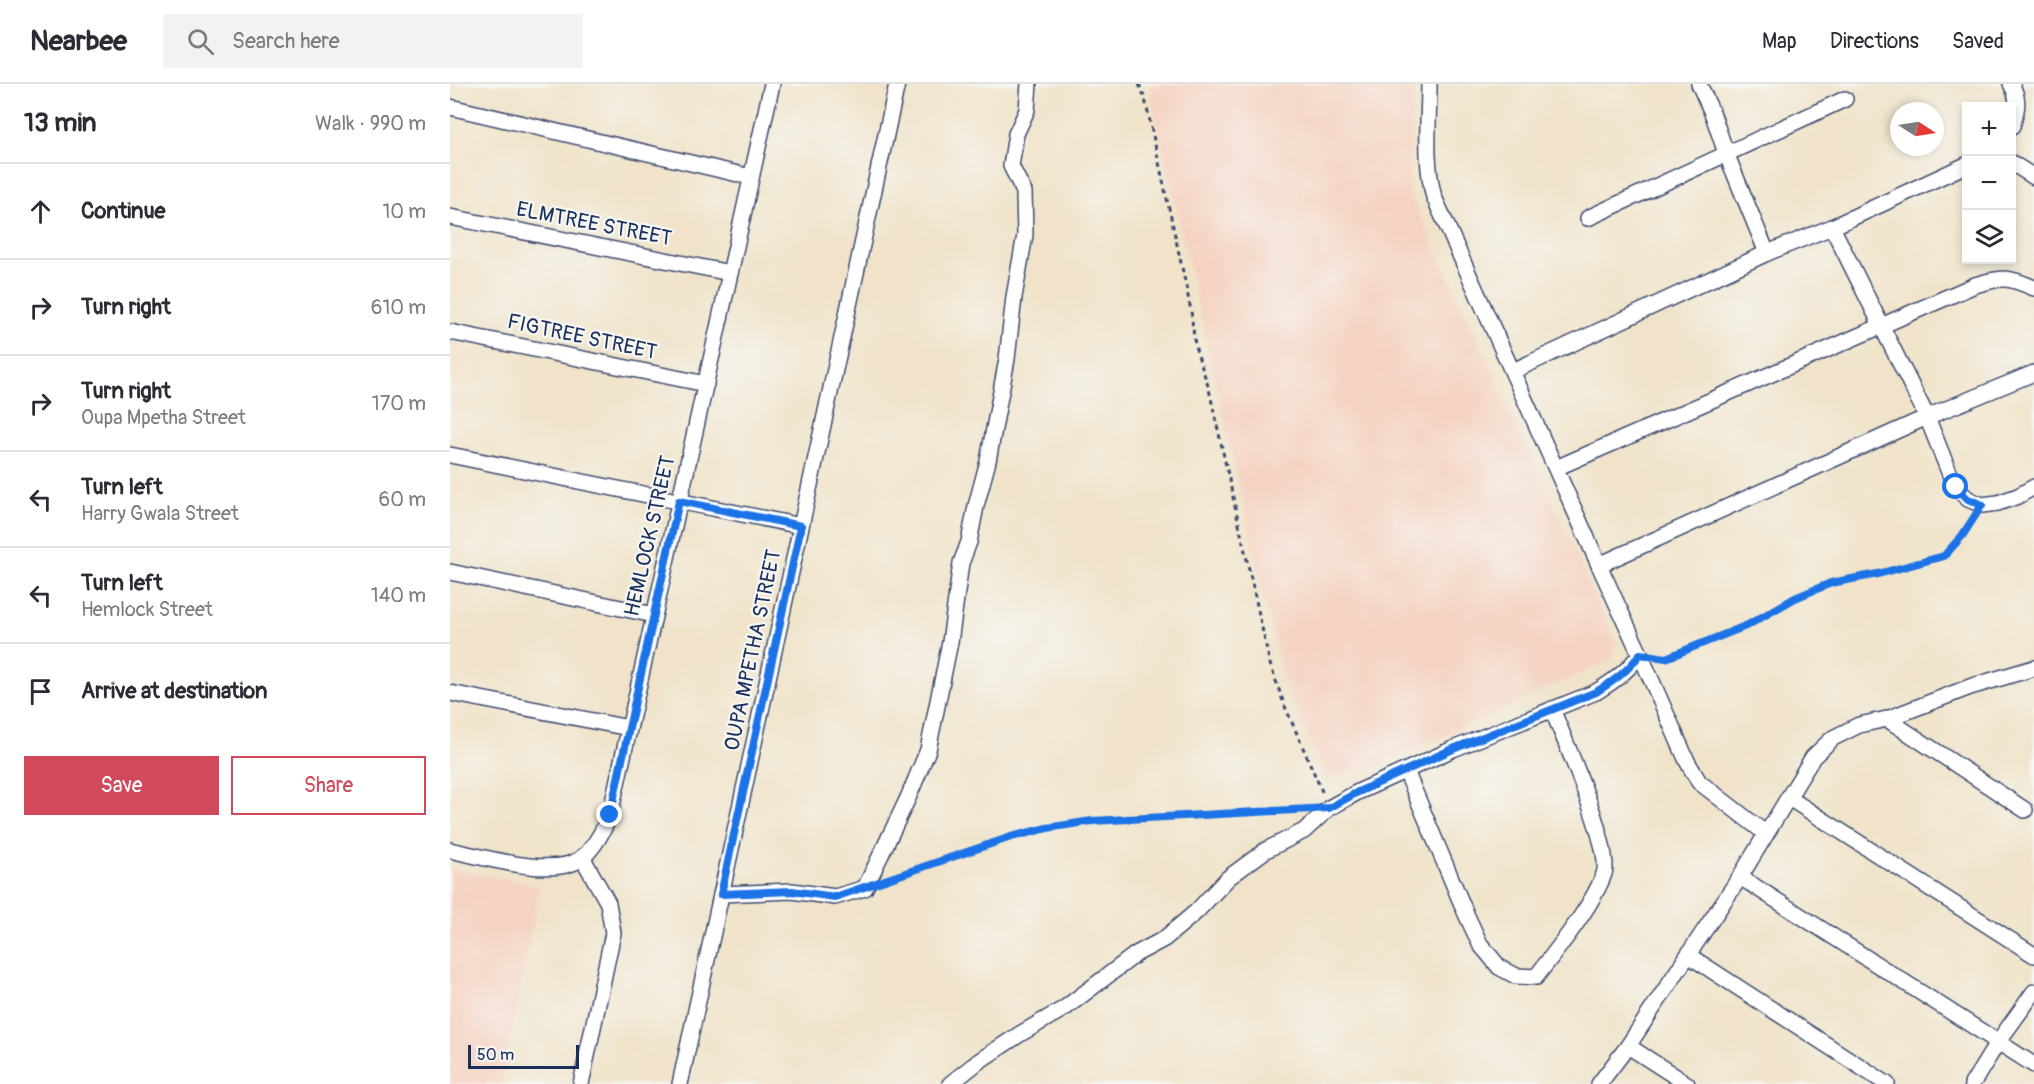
<!DOCTYPE html>
<html lang="en">
<head>
<meta charset="utf-8">
<style>
	:root { --surface:#fff; --page:#f2f2f3; --text:#2b2b33; --muted:#7c7c81; --line:#e1e1e2; --accent:#d1495b }
	body { margin:0; font-family:Pangolin,sans-serif; background:var(--page); color:var(--text) }
	.controls { position:absolute; right:18px; top:18px; display:grid; overflow:hidden; border-radius:0px; box-shadow:0 3px 9px #0003 }
	.controls button { width:54px; height:54px; display:grid; place-items:center; padding:0; border:0; border-bottom:2px solid var(--line); background:var(--surface); color:var(--text); font:30px sans-serif }
	.compass { position:absolute; left:1440px; top:18px; width:54px; height:54px; border-radius:50%; background:var(--surface); box-shadow:0 3px 9px #0003; rotate:102deg }
	.scale { position:absolute; left:18px; bottom:15px; width:111px; box-sizing:border-box; padding-left:6px; border:3px solid #1b2f5e; border-top:0; font-size:16px; line-height:21px; white-space:nowrap; color:#1b2f5e; -webkit-text-stroke:4px #f6f6f2; paint-order:stroke }
	.stop { position:absolute; width:18px; height:18px; margin:-14px; border:4px solid #1a73e8; border-radius:50%; background:#fff }
	.stop.end { background:#1a73e8; border-color:#fff; box-shadow:0 2px 6px #0008 }
	.list { margin:0; padding:0; list-style:none }
	h2 { display:flex; justify-content:space-between; align-items:center; height:78px; margin:0; padding:0 24px; font-size:26px }
	h2 small { font-size:20px; font-weight:400; color:var(--muted) }
	.list li { display:grid; grid-template-columns:39px 1fr auto; gap:18px; align-items:center; box-sizing:border-box; height:96px; padding:0 24px; border-top:2px solid var(--line) }
	.list b { display:block; font-size:22px; white-space:nowrap }
	.list p { margin:0; font-size:20px; white-space:nowrap; color:var(--muted) }
	.list em { font-size:20px; font-style:normal; color:var(--muted) }
	.actions { display:flex; gap:12px; padding:18px 24px }
	.actions a { flex:1; padding:14px 0; border:2px solid var(--accent); border-radius:0px; text-align:center; font-size:21px; color:var(--accent) }
	.actions .main { background:var(--accent); color:#fff }
	.icon { flex:none; width:33px; height:33px; fill:none; stroke:currentColor; stroke-width:2; stroke-linecap:round; stroke-linejoin:round }
	.map { position:relative; flex:none; width:1584px; height:1000px; overflow:hidden }
	header { display:flex; align-items:center; gap:36px; box-sizing:border-box; height:84px; padding:0 30px; background:var(--surface); border-bottom:2px solid var(--line) }
	header strong { font-size:28px }
	nav { display:flex; gap:33px; margin-inline-start:auto; font-size:21px }
	.search { width:420px; height:54px; background:var(--page); display:flex; align-items:center; gap:15px; box-sizing:border-box; padding:0 21px; border-radius:0px; color:var(--muted); font-size:22px }
	main { display:flex }
	aside { flex:1; background:var(--surface) }
	.map>svg:first-child { display:block }
	.built { fill:#f5d3c1 }
	.lines { fill:none; stroke-linecap:round; stroke-linejoin:round }
	.street-casing { stroke:#3b4a6e; stroke-width:18 }
	.path { stroke:#3b4a6e; stroke-width:3; stroke-dasharray:4.5 4.5; stroke-linecap:butt }
	.street { stroke:#fff; stroke-width:15 }
	.route { stroke:#1a73e8; stroke-width:8 }
	.labels { text-anchor:middle; dominant-baseline:central; stroke-width:4.5; stroke-linejoin:round; paint-order:stroke }
	.street-label { font-size:21px; fill:#1b2f5e; stroke:#f6f6f2 }
</style>
</head>
<body>
<header>
<strong>Nearbee</strong>
<div class="search"><svg class="icon" aria-label="search" viewBox="0 0 24 24"><circle cx="10" cy="10" r="6"/><path d="M15 15l6 6"/></svg>Search here</div>
<nav><a>Map</a><a>Directions</a><a>Saved</a></nav>
</header>
<main>
<aside>
<h2>13 min<small>Walk · 990 m</small></h2>
<ul class="list">
<li><svg class="icon" aria-label="ahead" viewBox="0 0 24 24"><path d="M12 20V5M6 11l6-6 6 6"/></svg><div><b>Continue</b></div><em>10 m</em></li>
<li><svg class="icon" aria-label="right" viewBox="0 0 24 24"><path d="M7 20v-9h11M14 6l5 5-5 5"/></svg><div><b>Turn right</b></div><em>610 m</em></li>
<li><svg class="icon" aria-label="right" viewBox="0 0 24 24"><path d="M7 20v-9h11M14 6l5 5-5 5"/></svg><div><b>Turn right</b><p>Oupa Mpetha Street</p></div><em>170 m</em></li>
<li><svg class="icon" aria-label="left" viewBox="0 0 24 24"><path d="M17 20v-9H6M10 6l-5 5 5 5"/></svg><div><b>Turn left</b><p>Harry Gwala Street</p></div><em>60 m</em></li>
<li><svg class="icon" aria-label="left" viewBox="0 0 24 24"><path d="M17 20v-9H6M10 6l-5 5 5 5"/></svg><div><b>Turn left</b><p>Hemlock Street</p></div><em>140 m</em></li>
<li><svg class="icon" aria-label="arrive" viewBox="0 0 24 24"><path d="M6 21V4h12l-3 4 3 4H6"/></svg><div><b>Arrive at destination</b></div></li>
</ul>
<div class="actions"><a class="main">Save</a><a>Share</a></div>
</aside>
<div class="map">
<svg width="1584" height="1000" viewBox="0 0 1584 1000">
	<rect width="100%" height="100%" fill="#f6f6f2"/>
	<filter id="ink" filterUnits="userSpaceOnUse"><feTurbulence type="fractalNoise" baseFrequency=".0167" numOctaves="2"/><feDisplacementMap in="SourceGraphic" scale="12" xChannelSelector="R" yChannelSelector="G"/><feConvolveMatrix kernelMatrix="1 2 1 2 8 2 1 2 1" color-interpolation-filters="sRGB"/></filter>
	<filter id="wash" filterUnits="userSpaceOnUse"><feTurbulence type="fractalNoise" baseFrequency=".008" numOctaves="4" result="noise"/><feDisplacementMap in="SourceGraphic" scale="24" xChannelSelector="R" yChannelSelector="G"/><feGaussianBlur stdDeviation="1.35" result="paint"/><feColorMatrix in="noise" values="0 0 0 0 0 0 0 0 0 0 0 0 0 0 0 0 0 1.4 0 .05"/><feComposite in="paint" operator="in"/></filter>
	<g filter="url(#wash)">
		<rect width="100%" height="100%" fill="#f0e3c9"/>
		<g class="built">
			<path d="M698,0H963L960,109L1167,560L1162,575L921,685L918,680L877,697L832,593Z"/>
			<path d="M0,784L90,802L51,1000H0Z"/>
		</g>
	</g>
	<g filter="url(#ink)">
		<g class="lines">
			<defs>
				<g id="street">
					<path d="M979,0C979,37 974,77 984,113L1149,481L1477,333L1584,289"/>
					<path d="M1249,0L1263,31L1276,69L1317,169"/>
					<path d="M1561,0C1570,15 1567,26 1562,42"/>
					<path d="M0,23L301,93"/>
					<path d="M1562,79L1584,93"/>
					<path d="M0,133L280,189"/>
					<path d="M1138,134L1395,15"/>
					<path d="M1382,143L1477,333L1505,403L1518,415L1532,421L1548,419L1568,412L1584,403"/>
					<path d="M0,248L256,300"/>
					<path d="M1063,287L1317,169L1382,143L1516,81"/>
					<path d="M0,371L351,442"/>
					<path d="M1106,384L1525,201C1552,193 1557,192 1584,204"/>
					<path d="M0,488L204,531"/>
					<path d="M1190,570L1237,677L1249,698L1315,749"/>
					<path d="M0,609L179,644"/>
					<path d="M1437,635L1575,726"/>
					<path d="M956,687L1016,830L1030,860L1049,883L1066,892L1086,893C1107,865 1142,823 1154,790C1163,765 1114,655 1102,625"/>
					<path d="M1339,714L1584,871"/>
					<path d="M0,766C33,773 104,795 132,774C145,763 153,747 160,731L322,0"/>
					<path d="M1290,793L1584,981"/>
					<path d="M271,810L342,807L385,813L415,804L458,714L478,666L500,558L511,479L519,458L526,422L538,377L557,275L564,213L575,151L574,108L561,82L566,50L577,26L579,0"/>
					<path d="M1238,871L1290,793L1363,673L1383,654L1409,641L1437,635L1520,603L1584,584"/>
					<path d="M1178,962L1237,1000"/>
					<path d="M131,1000L163,849L158,819L132,773"/>
					<path d="M230,1000L447,0"/>
					<path d="M500,1000L529,977L570,950L615,924L686,870L714,855L746,828L778,794L816,766L854,747L879,724L908,708L1003,665L1146,608C1164,597 1178,587 1190,570L1149,481"/>
					<path d="M1149,1000L1178,962L1238,871L1437,1000"/>
					<path d="M1522,1000L1548,958L1584,908"/>
				</g>
			</defs>
			<use href="#street" class="street-casing"/>
			<g class="path">
				<path d="M689,0L695,15L735,197L741,227L745,262L759,305L820,580L834,620L874,712"/>
				<path d="M1207,573L1216,574L1298,541L1345,514L1381,499L1428,490L1494,472L1512,451L1524,433"/>
				<path d="M434,797L561,753L597,744L642,737L683,733H735L826,728L856,725"/>
			</g>
			<use href="#street" class="street"/>
		</g>
	</g>
	<g class="lines" filter="url(#ink)">
		<path class="route" d="M160,731L229,417L351,442L271,810L342,807L385,813L561,753L597,744L642,737L879,724L908,708L1003,665L1146,608C1164,597 1178,587 1190,570L1216,574L1298,541L1345,514L1381,499L1428,490L1494,472L1512,452L1532,421L1518,415L1506,403"/>
	</g>
	<g class="labels">
		<g class="street-label">
			<text transform="translate(144 140) rotate(11)">ELMTREE STREET</text>
			<text transform="translate(132 253) rotate(12)">FIGTREE STREET</text>
			<text transform="translate(200 452) rotate(-77)">HEMLOCK STREET</text>
			<text transform="translate(303 566) rotate(-78)">OUPA MPETHA STREET</text>
		</g>
	</g>
</svg>
<div class="controls">
<button>+</button>
<button>−</button>
<button><svg class="icon" aria-label="layers" viewBox="0 0 24 24"><path d="M12 4l9 5-9 5-9-5zM3 14l9 5 9-5"/></svg></button>
</div>
<svg class="compass" viewBox="-18 -18 36 36"><path d="M0-13l5 13h-10z" fill="#e53935"/><path d="M0 13l5-13h-10z" fill="#7c7c81"/></svg>
<div class="scale">50 m</div>
<div class="stop" style="left:1506px;top:403px"></div>
<div class="stop end" style="left:160px;top:731px"></div>
</div>
</main>
</body>
</html>
